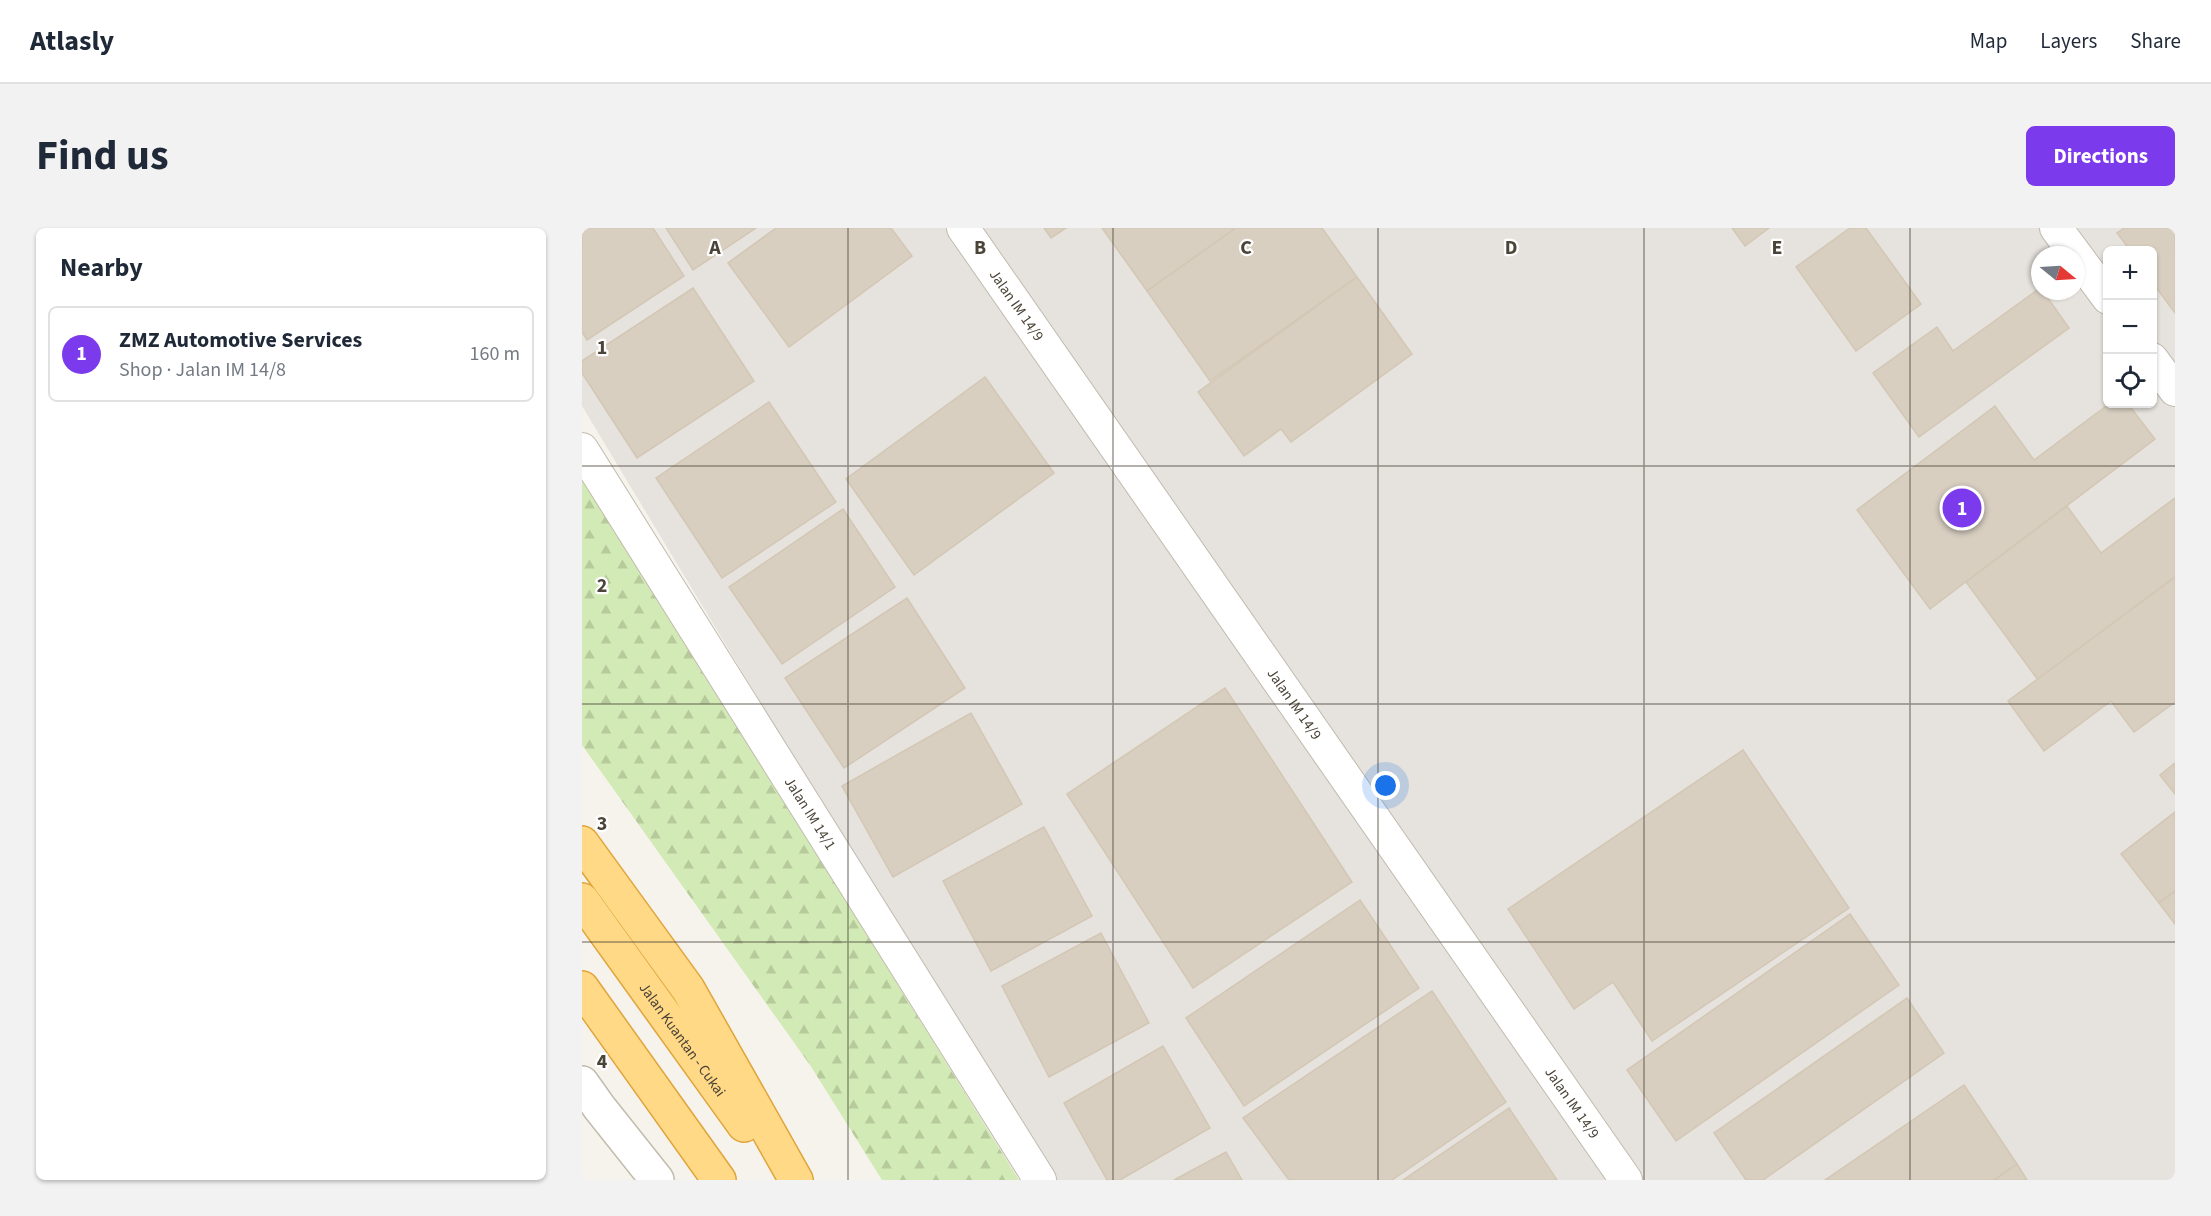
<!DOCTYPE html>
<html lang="en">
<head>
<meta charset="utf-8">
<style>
	:root { --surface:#fff; --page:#f2f2f3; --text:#1f2937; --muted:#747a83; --line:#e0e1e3; --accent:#7c3aed }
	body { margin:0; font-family:"Source Sans 3",sans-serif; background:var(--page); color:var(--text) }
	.controls { position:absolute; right:18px; top:18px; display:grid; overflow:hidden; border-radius:9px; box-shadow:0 2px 4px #0004 }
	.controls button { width:54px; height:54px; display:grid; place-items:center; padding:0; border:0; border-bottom:2px solid var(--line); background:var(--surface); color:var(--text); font:30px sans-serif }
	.compass { position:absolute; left:1449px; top:18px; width:54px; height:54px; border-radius:50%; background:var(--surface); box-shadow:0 2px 4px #0004; rotate:108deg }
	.you { position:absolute; left:804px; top:558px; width:21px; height:21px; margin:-15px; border:4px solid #fff; border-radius:50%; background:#1a73e8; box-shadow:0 0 0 9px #1a73e833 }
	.badge { display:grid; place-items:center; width:39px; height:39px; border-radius:50%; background:var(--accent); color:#fff; font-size:20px; font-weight:700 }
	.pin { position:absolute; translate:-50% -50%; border:3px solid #fff; box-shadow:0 2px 6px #0006 }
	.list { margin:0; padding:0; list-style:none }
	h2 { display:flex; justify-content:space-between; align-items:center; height:78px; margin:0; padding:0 24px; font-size:26px }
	h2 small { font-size:20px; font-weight:400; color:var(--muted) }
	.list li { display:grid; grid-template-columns:39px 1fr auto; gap:18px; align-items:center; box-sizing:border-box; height:96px; margin:0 12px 12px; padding:0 12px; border:2px solid var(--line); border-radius:9px }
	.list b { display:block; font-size:22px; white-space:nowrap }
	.list p { margin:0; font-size:20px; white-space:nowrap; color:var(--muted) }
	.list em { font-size:20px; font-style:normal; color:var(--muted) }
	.icon { flex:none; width:33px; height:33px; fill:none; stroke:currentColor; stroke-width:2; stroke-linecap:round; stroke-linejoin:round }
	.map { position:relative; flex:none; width:1593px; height:952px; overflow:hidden; border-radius:9px }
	header { display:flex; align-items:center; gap:36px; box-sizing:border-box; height:84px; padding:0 30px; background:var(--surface); border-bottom:2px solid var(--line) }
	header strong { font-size:28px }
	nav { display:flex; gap:33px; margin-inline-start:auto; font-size:21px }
	.intro { display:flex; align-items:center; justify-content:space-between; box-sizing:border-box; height:144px; padding:0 36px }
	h1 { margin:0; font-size:42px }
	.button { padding:15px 27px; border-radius:9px; background:var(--accent); color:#fff; font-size:21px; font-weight:700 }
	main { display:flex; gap:36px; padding:0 36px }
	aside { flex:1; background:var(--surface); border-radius:9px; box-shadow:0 2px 4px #0004 }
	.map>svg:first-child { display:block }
	.industrial { fill:#e6e2dd; fill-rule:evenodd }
	.forest { fill:url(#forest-firs) }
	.building { fill:#d8cfc1; stroke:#d3c7b4; stroke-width:1.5 }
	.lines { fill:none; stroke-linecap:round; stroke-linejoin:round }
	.minor-casing { stroke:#c2bbae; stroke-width:34 }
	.tertiary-casing { stroke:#c2bbae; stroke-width:36 }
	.trunk-casing { stroke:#e0a43c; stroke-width:36 }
	.minor { stroke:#fff; stroke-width:32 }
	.tertiary { stroke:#fff; stroke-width:33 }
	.trunk { stroke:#ffd985; stroke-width:33 }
	.grid { fill:none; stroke:#4b4439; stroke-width:1.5; stroke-opacity:0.55 }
	.labels { text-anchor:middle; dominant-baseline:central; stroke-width:4.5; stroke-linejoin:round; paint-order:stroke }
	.street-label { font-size:15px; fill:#4b4439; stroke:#fff }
	.grid-label { font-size:20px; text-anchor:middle; font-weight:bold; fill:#4b4439; stroke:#fff; stroke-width:4.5; stroke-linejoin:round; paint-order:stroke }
</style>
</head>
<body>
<header>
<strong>Atlasly</strong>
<nav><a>Map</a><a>Layers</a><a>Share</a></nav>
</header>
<div class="intro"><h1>Find us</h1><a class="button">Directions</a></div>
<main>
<aside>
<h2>Nearby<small></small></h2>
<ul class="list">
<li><span class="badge">1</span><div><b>ZMZ Automotive Services</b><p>Shop · Jalan IM 14/8</p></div><em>160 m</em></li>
</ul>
</aside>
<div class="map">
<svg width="1593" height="952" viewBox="0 0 1593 952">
	<defs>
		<pattern id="forest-firs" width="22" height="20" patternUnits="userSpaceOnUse" patternTransform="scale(1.5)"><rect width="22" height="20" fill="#d2eab5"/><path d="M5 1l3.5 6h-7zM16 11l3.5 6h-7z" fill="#b6ca9c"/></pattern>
	</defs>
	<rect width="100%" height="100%" fill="#f6f3ec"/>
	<path class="industrial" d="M0,0H1593V952H466L0,178ZM1526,22H1570V176H1526ZM1458,27H1494V63H1458Z"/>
	<path class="forest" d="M0,248L437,952H300L228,837L0,517Z"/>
	<g class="building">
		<path d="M0,0H71L102,48L5,112L0,104Z"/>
		<path d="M84,0H174L111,42Z"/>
		<path d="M194,0H309L330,28L207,119L146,35Z"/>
		<path d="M462,0H484L469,10Z"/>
		<path d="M520,0H654L565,63Z"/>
		<path d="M654,0H740L775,49L628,153L565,63Z"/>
		<path d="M1150,0H1187L1163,18Z"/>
		<path d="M1268,0H1284L1339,76L1274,123L1214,39Z"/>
		<path d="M1542,0H1593V85L1570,54V22H1548L1535,5Z"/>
		<path d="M775,49L830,126L709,214L699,201L662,228L616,164Z"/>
		<path d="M111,60L172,153L55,230L0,145V133Z"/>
		<path d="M1458,60V63H1461L1487,100L1337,209L1291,145L1355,99L1371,123Z"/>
		<path d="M403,149L472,245L332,347L264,251Z"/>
		<path d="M187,174L254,274L140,350L74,250Z"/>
		<path d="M1527,176H1546L1573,211L1348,381L1275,282L1413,178L1452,232Z"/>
		<path d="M1593,270V349L1456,452L1384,354L1485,278L1519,325Z"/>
		<path d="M261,281L313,359L200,436L147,359Z"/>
		<path d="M1593,349V474L1552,504L1529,473L1462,523L1426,473Z"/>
		<path d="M325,370L383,460L262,540L203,450Z"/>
		<path d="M643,460L770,654L611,760L485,566Z"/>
		<path d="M389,485L440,576L311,649L260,558Z"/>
		<path d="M1161,522L1267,680L1070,813L1031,754L992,781L926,681Z"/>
		<path d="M1593,535V566L1578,547Z"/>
		<path d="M1593,584V663L1577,675L1539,626Z"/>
		<path d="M462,599L510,688L409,743L361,653Z"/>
		<path d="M1593,663V696L1577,675Z"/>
		<path d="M778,672L837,760L662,878L604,790Z"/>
		<path d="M1268,686L1317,757L1094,913L1045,842Z"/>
		<path d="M519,705L567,795L467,849L420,758Z"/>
		<path d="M850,763L924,874L810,952H707L661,890Z"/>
		<path d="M1325,770L1362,825L1181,952H1164L1132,905Z"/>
		<path d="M581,818L628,900L538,952H525L482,875Z"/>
		<path d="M1382,857L1435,936L1412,952H1243Z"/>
		<path d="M927,880L975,952H821Z"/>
		<path d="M644,924L660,952H592Z"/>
		<path d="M1435,936L1445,952H1412Z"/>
	</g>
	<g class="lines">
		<defs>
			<g id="minor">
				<path id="s1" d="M381,0L1044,952"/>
				<path d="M1474,0L1526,70"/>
				<path d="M1570,131L1593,162"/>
				<path id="s2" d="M0,221L458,952"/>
			</g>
			<path id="tertiary" d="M0,855L17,879L75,952"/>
			<g id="trunk">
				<path d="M0,615L106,761L214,952"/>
				<path id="s3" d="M0,672L162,897"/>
				<path d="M0,760L137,952"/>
			</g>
		</defs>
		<use href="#minor" class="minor-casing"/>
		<use href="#tertiary" class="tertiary-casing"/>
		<use href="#trunk" class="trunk-casing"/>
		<use href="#minor" class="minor"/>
		<use href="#tertiary" class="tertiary"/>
		<use href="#trunk" class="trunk"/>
	</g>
	<path class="grid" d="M266,0V952M531,0V952M796,0V952M1062,0V952M1328,0V952M0,238H1593M0,476H1593M0,714H1593"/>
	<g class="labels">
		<g class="street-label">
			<text stroke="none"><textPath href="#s1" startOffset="94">Jalan IM 14/9</textPath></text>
			<text stroke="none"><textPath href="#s1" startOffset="580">Jalan IM 14/9</textPath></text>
			<text stroke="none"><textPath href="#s2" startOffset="430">Jalan IM 14/1</textPath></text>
			<text stroke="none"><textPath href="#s3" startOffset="172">Jalan Kuantan - Cukai</textPath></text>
			<text stroke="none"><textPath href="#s1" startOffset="1066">Jalan IM 14/9</textPath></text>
		</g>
	</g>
	<g class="grid-label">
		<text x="133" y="26">A</text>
		<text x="398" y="26">B</text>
		<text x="664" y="26">C</text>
		<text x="929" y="26">D</text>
		<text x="1195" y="26">E</text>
		<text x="20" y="126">1</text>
		<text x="20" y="364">2</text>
		<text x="20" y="602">3</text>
		<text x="20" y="840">4</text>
	</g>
</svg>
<div class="controls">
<button>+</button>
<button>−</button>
<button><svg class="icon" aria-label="locate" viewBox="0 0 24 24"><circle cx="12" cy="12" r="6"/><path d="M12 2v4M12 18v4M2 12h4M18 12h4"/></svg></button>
</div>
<svg class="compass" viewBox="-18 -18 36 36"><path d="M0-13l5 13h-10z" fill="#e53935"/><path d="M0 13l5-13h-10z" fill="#747a83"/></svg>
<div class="you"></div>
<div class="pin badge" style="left:1380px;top:280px">1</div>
</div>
</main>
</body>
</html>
